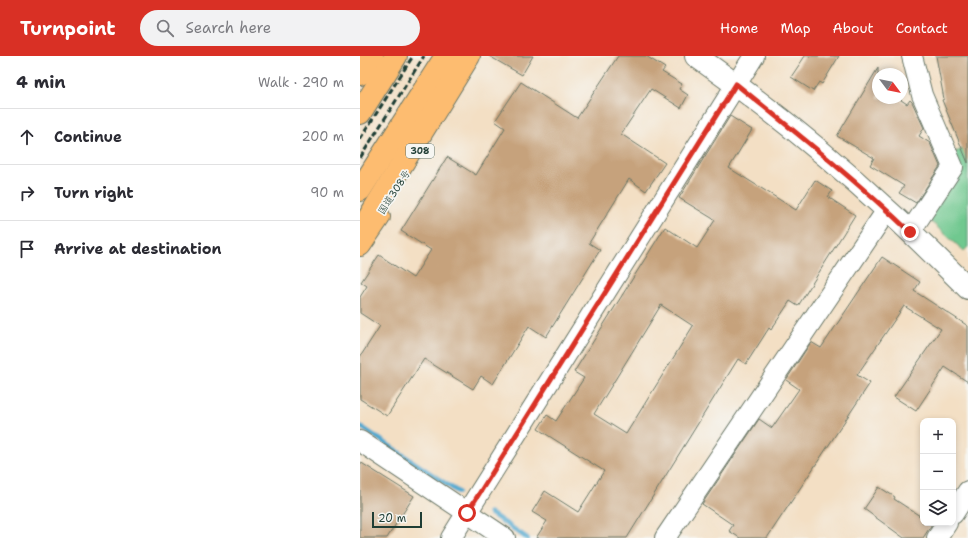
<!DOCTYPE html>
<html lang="en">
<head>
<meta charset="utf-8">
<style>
	:root { --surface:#fff; --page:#f2f2f3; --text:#2b2b33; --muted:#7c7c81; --line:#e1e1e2; --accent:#d93025 }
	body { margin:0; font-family:"Shantell Sans","Klee One",sans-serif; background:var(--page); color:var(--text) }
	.controls { position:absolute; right:12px; bottom:12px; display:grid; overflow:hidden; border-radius:8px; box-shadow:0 2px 6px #0003 }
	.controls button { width:36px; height:36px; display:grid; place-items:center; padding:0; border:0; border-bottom:1px solid var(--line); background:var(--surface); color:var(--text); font:20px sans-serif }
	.compass { position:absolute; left:512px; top:12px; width:36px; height:36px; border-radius:50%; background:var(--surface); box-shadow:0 2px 6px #0003; rotate:122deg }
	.scale { position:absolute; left:12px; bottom:10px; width:50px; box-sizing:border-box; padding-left:4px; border:2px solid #1f3d34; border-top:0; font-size:11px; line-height:14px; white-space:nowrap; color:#1f3d34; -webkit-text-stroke:3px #f6f6f2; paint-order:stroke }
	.stop { position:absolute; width:12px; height:12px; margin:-9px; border:3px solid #d93025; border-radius:50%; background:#fff }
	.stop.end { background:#d93025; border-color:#fff; box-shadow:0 1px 4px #0008 }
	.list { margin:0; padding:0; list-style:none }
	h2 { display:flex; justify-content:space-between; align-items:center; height:52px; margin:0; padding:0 16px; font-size:17px }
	h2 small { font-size:13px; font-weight:400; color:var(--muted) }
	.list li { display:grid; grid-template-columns:26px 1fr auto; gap:12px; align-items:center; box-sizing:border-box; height:56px; padding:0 16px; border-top:1px solid var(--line) }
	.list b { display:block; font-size:15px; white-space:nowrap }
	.list em { font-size:13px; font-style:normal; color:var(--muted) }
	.icon { flex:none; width:22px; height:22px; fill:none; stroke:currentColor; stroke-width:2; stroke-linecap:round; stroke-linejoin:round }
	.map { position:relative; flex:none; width:608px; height:482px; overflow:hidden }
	header { display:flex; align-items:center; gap:24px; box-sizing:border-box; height:56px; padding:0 20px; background:var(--accent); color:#fff }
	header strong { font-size:19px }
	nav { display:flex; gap:22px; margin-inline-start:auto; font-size:14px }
	.search { width:280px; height:36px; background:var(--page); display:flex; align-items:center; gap:10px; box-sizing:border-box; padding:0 14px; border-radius:22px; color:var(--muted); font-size:15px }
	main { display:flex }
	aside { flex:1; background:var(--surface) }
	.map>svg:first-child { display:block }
	.green { fill:#6fc88f; stroke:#478262 }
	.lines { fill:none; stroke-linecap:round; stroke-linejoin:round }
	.stream { stroke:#52a9cf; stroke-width:5 }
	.building { fill:#c6a27c; fill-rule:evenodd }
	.minor-casing { stroke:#697666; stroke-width:22 }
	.tertiary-casing { stroke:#697666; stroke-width:24 }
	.trunk-casing { stroke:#697666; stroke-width:24 }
	.motorway-casing { stroke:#697666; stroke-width:24 }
	.minor { stroke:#fff; stroke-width:20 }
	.tertiary { stroke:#fff; stroke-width:22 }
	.trunk { stroke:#fdbc70; stroke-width:22 }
	.motorway { stroke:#fdbc70; stroke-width:22 }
	.rail { stroke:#1f3d34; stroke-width:3; stroke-dasharray:6 3; stroke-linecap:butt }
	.route { stroke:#d93025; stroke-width:5 }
	.labels { text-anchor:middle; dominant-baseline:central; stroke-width:3.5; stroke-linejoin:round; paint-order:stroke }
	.shield { fill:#f6f6f2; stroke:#60746d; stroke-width:1 }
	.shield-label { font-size:9px; font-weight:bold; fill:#1f3d34 }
	.street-label { font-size:10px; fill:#1f3d34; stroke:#f6f6f2 }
</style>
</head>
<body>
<header>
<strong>Turnpoint</strong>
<div class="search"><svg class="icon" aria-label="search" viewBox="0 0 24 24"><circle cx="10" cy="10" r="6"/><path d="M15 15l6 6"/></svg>Search here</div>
<nav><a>Home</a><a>Map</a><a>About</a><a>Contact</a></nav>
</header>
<main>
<aside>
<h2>4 min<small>Walk · 290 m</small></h2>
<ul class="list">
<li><svg class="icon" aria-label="ahead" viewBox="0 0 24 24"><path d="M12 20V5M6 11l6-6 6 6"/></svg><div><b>Continue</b></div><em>200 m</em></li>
<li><svg class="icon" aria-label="right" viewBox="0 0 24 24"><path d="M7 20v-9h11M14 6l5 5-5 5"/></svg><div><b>Turn right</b></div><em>90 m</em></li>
<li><svg class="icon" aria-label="arrive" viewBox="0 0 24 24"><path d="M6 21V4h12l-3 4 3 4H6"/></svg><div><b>Arrive at destination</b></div></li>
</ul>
</aside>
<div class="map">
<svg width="608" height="482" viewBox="0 0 608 482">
	<rect width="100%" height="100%" fill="#f6f6f2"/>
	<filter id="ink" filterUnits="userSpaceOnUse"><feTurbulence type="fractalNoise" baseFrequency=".025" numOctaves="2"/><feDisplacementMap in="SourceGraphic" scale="8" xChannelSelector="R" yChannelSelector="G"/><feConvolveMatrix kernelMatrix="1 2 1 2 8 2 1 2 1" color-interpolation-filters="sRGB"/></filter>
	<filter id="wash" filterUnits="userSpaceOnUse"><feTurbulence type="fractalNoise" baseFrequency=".012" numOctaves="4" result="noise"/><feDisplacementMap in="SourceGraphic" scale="16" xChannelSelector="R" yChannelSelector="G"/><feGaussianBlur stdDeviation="0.9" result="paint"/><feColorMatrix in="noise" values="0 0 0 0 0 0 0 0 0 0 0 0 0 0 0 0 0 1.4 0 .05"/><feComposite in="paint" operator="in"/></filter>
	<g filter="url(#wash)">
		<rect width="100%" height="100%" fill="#f3dfc4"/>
		<path class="green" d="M608,91V191L604,195L568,163L595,96Z"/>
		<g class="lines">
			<g class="stream">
				<path d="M0,370L98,436"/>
				<path d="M130,457L167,482"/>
			</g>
		</g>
		<g id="blocks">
			<g class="building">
				<path d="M129,0H173L162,19Z"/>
				<path d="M258,0H286L305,12L302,16L322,28L319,33L328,39L321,52L291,33L261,78L305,107L286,135L269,123L229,187L240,194L186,281L169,270L133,328L121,320L113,333L64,303L27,360L0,343V301L20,270L0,257V241L7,230L1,226L19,199L53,222L71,194L41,175L87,101L116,119L145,72L135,65L161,26L217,62Z"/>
				<path d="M445,0H479L462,28L459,26L453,35L431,21Z"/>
				<path d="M576,0H608V107L582,44L584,43Z"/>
				<path d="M518,12V42H538L547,48L550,44L552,46L564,72L559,80L570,87L580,110L556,147L539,137L544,130L510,109L514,102L477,80Z"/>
				<path d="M370,60L392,74L369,112L436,154L455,124L472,135L468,141L495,159L438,250L430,245L411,274L409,272L386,308L378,303L267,482H176L187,465L172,456L185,435L218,456L244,415L178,373L187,359L196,365L224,322L214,316L305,171L337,192L355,164L319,142ZM301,249L333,270L266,378L234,358Z"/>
				<path d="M522,201L560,226L554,235L608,270V326L585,311L556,355L534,341L581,273L544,250L497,319L510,327L407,482H380L369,475L373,469L342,448L399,363L412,372L439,333L426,324L436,309L451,286L461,292Z"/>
				<path d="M0,406L54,440L27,482H0Z"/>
				<path d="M519,431L535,441L534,443L563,462V467L572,468L563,482H544L504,453Z"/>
			</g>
		</g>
	</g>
	<g filter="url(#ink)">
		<use href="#blocks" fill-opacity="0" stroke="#697666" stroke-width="1"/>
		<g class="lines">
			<defs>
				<g id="minor">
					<path d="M550,176L593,111L562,39L552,0"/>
					<path d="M0,385L145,482"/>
					<path d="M593,458L608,435"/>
					<path d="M91,482L394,0"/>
					<path d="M305,482L527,154"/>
					<path d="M577,482L587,467"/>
				</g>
				<path id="tertiary" d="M336,0C403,47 468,99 527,154C555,179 581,206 608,232"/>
				<path id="trunk" d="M0,189L19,161"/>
				<g id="motorway">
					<path d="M0,18L12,0"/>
					<path d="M0,57L36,0"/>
					<path d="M0,134L86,0"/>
					<path d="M0,176L109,0"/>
				</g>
			</defs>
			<use href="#minor" class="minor-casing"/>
			<use href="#tertiary" class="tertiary-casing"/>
			<use href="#trunk" class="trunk-casing"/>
			<use href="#motorway" class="motorway-casing"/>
			<use href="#minor" class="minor"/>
			<use href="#tertiary" class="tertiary"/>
			<use href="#trunk" class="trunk"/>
			<use href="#motorway" class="motorway"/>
			<g class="rail">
				<path d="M0,83L53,0"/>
				<path d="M0,102L64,0"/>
			</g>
		</g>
	</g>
	<g class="lines" filter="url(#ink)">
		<path class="route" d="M107,457L376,28C435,76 495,123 550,176"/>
	</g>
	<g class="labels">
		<rect class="shield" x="46" y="88" width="28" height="14" rx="3"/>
		<g class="shield-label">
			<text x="60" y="95">308</text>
		</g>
		<g class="street-label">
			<text transform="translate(34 136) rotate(-57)">国道308号</text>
		</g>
	</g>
</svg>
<div class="controls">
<button>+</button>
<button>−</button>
<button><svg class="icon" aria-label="layers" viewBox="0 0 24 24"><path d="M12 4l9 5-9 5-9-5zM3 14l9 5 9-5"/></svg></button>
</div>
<svg class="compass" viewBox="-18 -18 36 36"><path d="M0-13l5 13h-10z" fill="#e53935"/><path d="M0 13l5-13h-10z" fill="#7c7c81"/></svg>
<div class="scale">20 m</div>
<div class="stop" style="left:107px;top:457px"></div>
<div class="stop end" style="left:550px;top:176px"></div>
</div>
</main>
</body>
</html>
